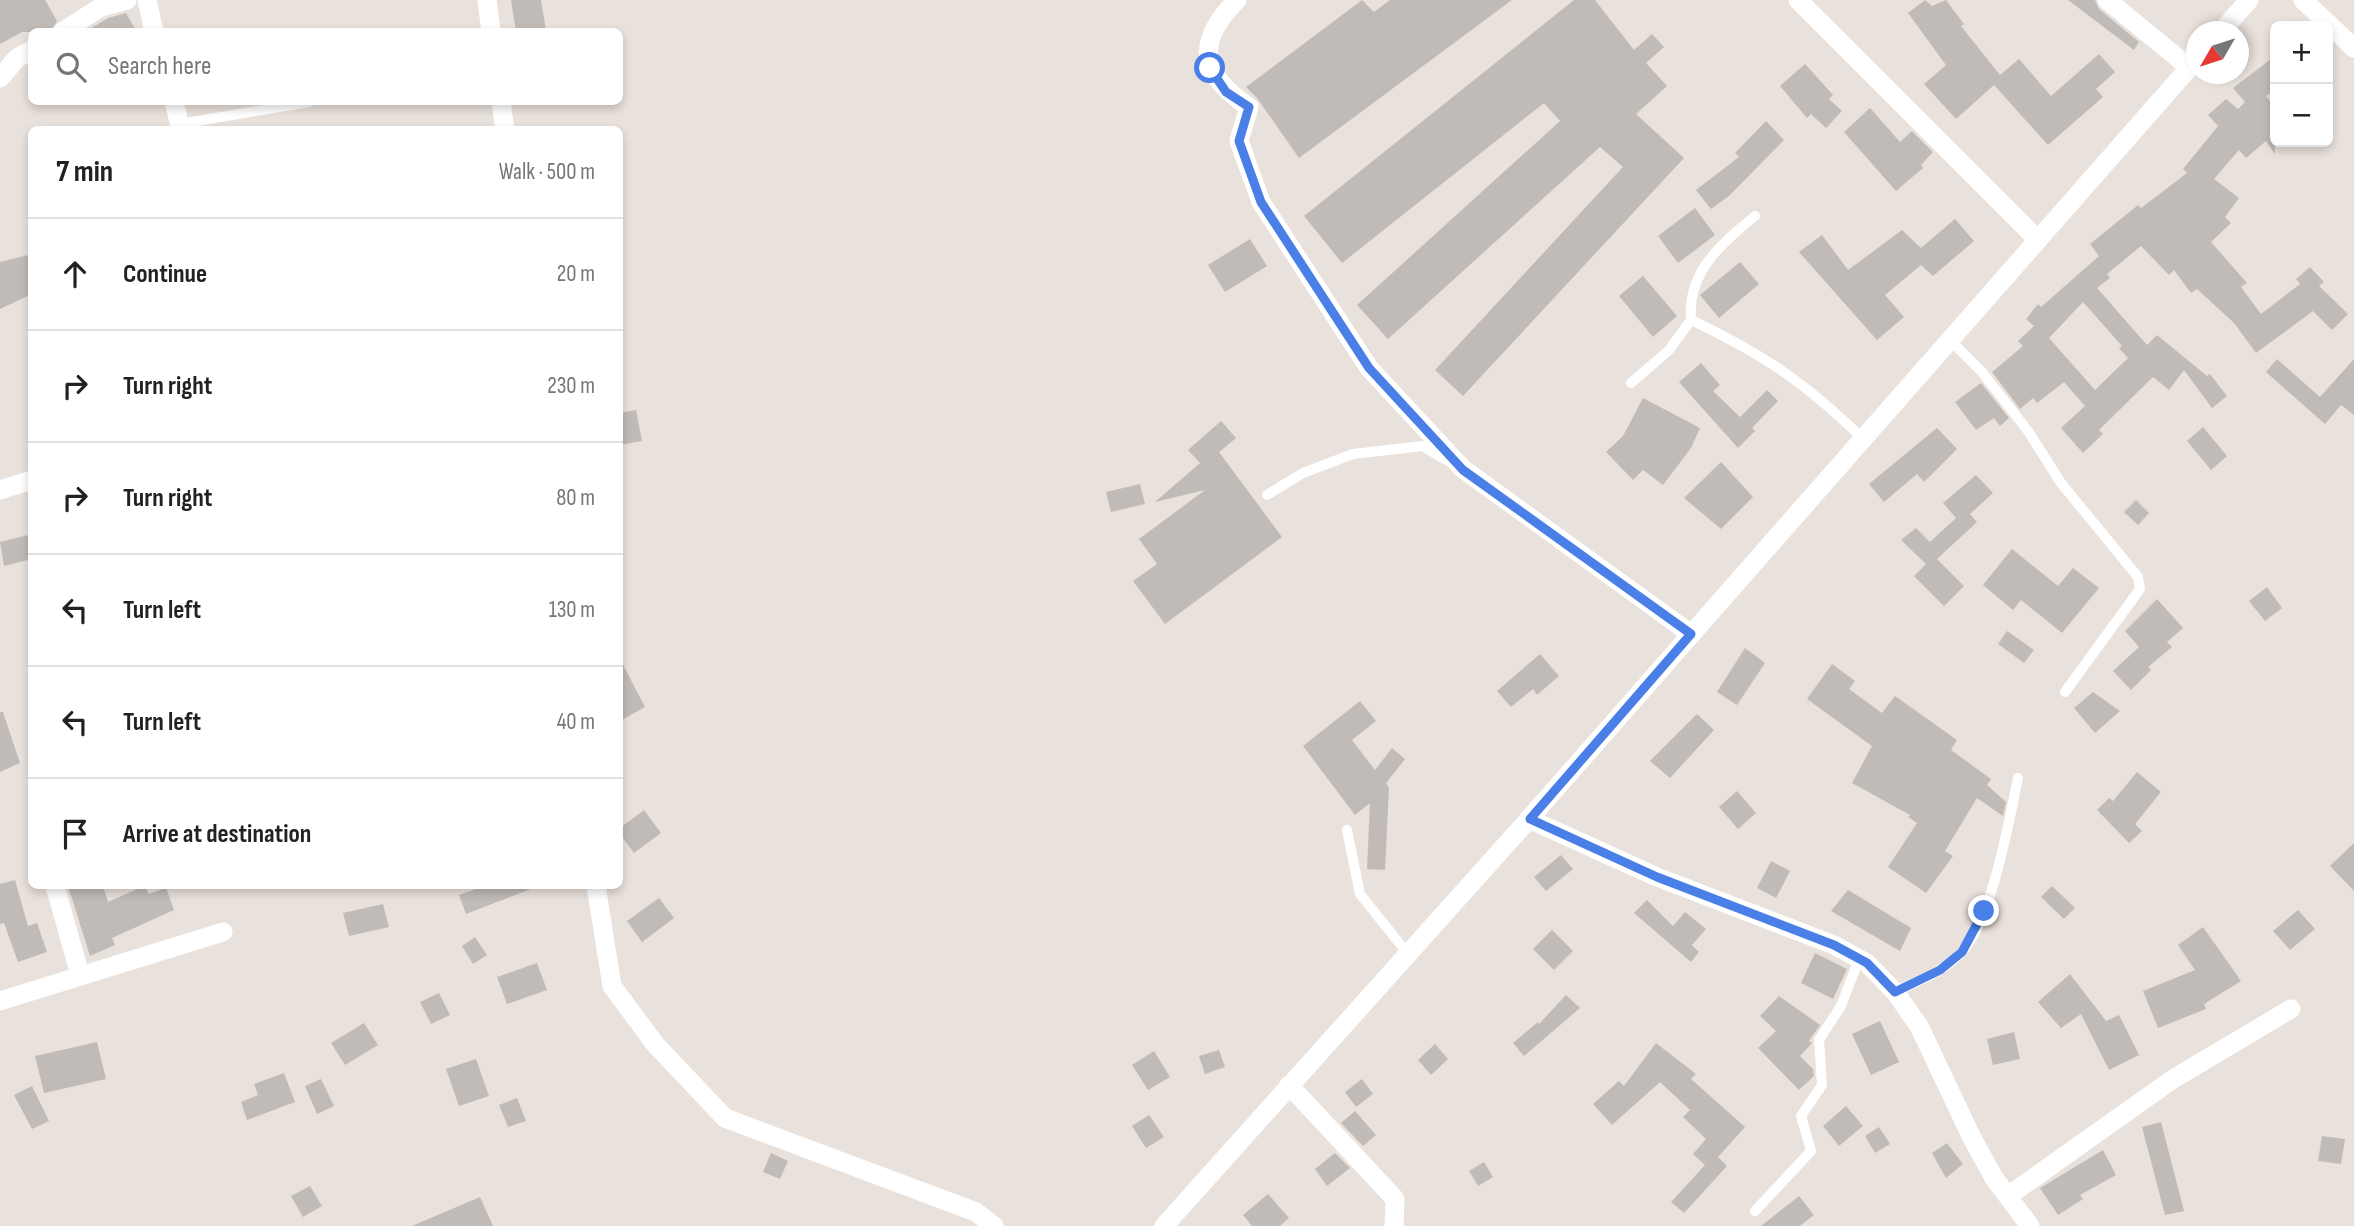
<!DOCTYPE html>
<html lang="en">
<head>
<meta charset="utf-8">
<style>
	:root { --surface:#fff; --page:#f2f2f2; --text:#222; --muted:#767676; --line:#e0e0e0 }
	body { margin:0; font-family:"Sofia Sans Condensed",sans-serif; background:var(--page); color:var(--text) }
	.controls { position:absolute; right:21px; top:21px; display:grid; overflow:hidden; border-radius:10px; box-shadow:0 4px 10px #0003 }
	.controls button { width:63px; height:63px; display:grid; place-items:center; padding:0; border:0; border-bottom:2px solid var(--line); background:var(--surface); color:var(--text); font:35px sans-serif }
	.compass { position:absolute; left:2186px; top:21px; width:63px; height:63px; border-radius:50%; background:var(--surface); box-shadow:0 4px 10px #0003; rotate:231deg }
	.stop { position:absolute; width:21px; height:21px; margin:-16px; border:5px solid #497fe7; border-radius:50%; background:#fff }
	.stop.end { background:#497fe7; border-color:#fff; box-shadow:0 2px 7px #0008 }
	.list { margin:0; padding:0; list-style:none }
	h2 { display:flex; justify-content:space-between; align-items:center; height:91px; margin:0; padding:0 28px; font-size:30px }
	h2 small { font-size:23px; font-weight:400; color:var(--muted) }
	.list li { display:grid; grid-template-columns:46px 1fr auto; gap:21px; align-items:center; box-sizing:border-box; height:112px; padding:0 28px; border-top:2px solid var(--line) }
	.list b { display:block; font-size:26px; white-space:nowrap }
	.list em { font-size:23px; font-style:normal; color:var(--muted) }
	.icon { flex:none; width:38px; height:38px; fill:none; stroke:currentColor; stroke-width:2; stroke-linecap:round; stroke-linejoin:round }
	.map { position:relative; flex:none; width:2354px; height:1226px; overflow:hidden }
	.search { position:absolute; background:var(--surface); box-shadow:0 4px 10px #0003; left:28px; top:28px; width:595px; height:77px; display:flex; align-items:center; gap:18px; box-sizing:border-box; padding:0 24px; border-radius:10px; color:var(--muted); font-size:26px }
	.panel { position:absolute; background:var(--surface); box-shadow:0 4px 10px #0003; left:28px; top:126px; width:595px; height:763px; border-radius:10px }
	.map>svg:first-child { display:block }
	.building { fill:#c1bbb7; fill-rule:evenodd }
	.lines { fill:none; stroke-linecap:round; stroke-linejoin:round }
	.service { stroke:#fff; stroke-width:10 }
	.minor { stroke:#fff; stroke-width:19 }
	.route { stroke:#497fe7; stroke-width:9 }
</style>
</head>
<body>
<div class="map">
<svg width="2354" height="1226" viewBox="0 0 2354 1226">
	<rect width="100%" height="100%" fill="#e9e1db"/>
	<g class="building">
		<path d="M0,0H45L57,21L50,32H22L0,44Z"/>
		<path d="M511,0H541L546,30L516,32Z"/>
		<path d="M1362,0L1374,12L1390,0H1512L1299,158L1257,98L1246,87Z"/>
		<path d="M1574,0H1595L1634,50L1652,34L1664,47L1646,63L1667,86L1636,114L1684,158L1463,396L1435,370L1623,167L1600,147L1388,339L1357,305L1560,121L1544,103L1342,263L1304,216Z"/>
		<path d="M1925,0L1932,6L1946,0L1964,24L1961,26L2000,75L2019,59L2051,96L2099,54L2115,72L2096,89L2103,97L2048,145L1994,85L1956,119L1924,84L1946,65L1908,13Z"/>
		<path d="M2068,0H2095L2099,9L2139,42L2134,50Z"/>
		<path d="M126,13L137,32H85L108,18Z"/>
		<path d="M2275,56V89L2266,96L2275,108V154L2266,141L2246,158L2239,150L2214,179L2239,198L2225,217L2231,223L2211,242L2247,283L2241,287L2261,314L2300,284L2296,279L2310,267L2324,282L2319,286L2348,314L2332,330L2313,311L2256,353L2234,323L2197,289L2191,293L2174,270L2169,275L2141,246L2107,274L2110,278L2097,288L2147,345L2157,335L2207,376L2210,374L2227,396L2212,408L2184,370L2169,390L2153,377L2099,430L2103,434L2083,453L2061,428L2085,406L2064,382L2037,403L2033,398L2020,409L1992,372L2023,346L2018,341L2034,326L2026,319L2038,304L2041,307L2099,256L2090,244L2138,205L2141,208L2187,173L2183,169L2218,126L2208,115L2226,99L2238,109L2245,102L2233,88ZM2083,302L2122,346L2119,348L2128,358L2095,390L2049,338Z"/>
		<path d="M1805,64L1833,95L1829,99L1842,111L1826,128L1811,114L1807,118L1780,86Z"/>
		<path d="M1870,108L1900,142L1912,131L1933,152L1921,165L1923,168L1896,191L1844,132Z"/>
		<path d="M1766,121L1784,140L1729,196L1711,209L1696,190L1739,157L1735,153Z"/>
		<path d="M1695,208L1715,235L1678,263L1658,236Z"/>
		<path d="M1955,219L1974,241L1933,276L1921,265L1885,295L1904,317L1877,340L1799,252L1822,235L1848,270L1902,230L1921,248Z"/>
		<path d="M1250,239L1267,266L1225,292L1208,265Z"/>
		<path d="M32,254V294L0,309V262Z"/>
		<path d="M1740,262L1759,284L1719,318L1700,295Z"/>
		<path d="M1643,276L1677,316L1653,337L1619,296Z"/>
		<path d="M2277,359L2320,397L2354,359V415L2341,405L2325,424L2266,372Z"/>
		<path d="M1701,363L1720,385L1713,391L1740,417L1767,390L1778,401L1752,428L1755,431L1738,448L1679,382Z"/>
		<path d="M1981,383L2009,418L2000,426L1994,418L1976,430L1955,402Z"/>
		<path d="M1643,398L1700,428L1691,448L1663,485L1643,470L1633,480L1606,452L1623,436Z"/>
		<path d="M636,410L642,441L620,445V413Z"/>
		<path d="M1221,421L1236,438L1219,452L1282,537L1165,624L1133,581L1157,564L1139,539L1205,490L1155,502L1200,463L1188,450Z"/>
		<path d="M2203,427L2227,456L2211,470L2187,441Z"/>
		<path d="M1937,428L1957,449L1924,482L1917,474L1884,502L1869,484Z"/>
		<path d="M1721,462L1753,497L1721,529L1684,498Z"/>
		<path d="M1976,475L1993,493L1970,514L1977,522L1937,559L1964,586L1944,606L1914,576L1926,564L1901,540L1916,528L1930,542L1956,518L1943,503Z"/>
		<path d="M1140,484L1145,504L1111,512L1106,492Z"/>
		<path d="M2136,500L2149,513L2138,525L2124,512Z"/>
		<path d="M32,534V559L4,566L0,542Z"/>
		<path d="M2012,549L2058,586L2073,568L2099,588L2062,633L2021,600L2013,610L1983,585Z"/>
		<path d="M2267,587L2282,608L2265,621L2249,601Z"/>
		<path d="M2157,599L2183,628L2167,642L2172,647L2148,667L2151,670L2131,690L2113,671L2139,647L2125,631Z"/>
		<path d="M2007,631L2034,650L2024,663L1998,644Z"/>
		<path d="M1745,648L1765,663L1737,705L1717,692Z"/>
		<path d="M1540,654L1559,676L1537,695L1533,689L1511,707L1497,691Z"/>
		<path d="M620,659L645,707L620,721Z"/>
		<path d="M1832,664L1855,681L1849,689L1882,713L1895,696L1957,740L1951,750L1991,779L1987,785L2006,802L2003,816L1977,798L1945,851L1953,856L1926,893L1888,867L1917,823L1908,817L1910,815L1852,783L1872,746L1807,699Z"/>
		<path d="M2093,692L2120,711L2095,733L2074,708Z"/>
		<path d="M1360,701L1376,721L1352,740L1375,770L1392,748L1405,759L1386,783L1389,788L1385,870L1367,869L1370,803L1355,815L1303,746Z"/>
		<path d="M0,712H3L20,763L0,772Z"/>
		<path d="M1697,714L1714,730L1670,778L1650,761Z"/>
		<path d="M2137,772L2161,792L2135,824L2142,831L2129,843L2097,810L2109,798L2113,801Z"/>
		<path d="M1737,791L1756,813L1738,829L1719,807Z"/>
		<path d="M644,810L661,833L634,853L620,834V828Z"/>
		<path d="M2354,843V891L2330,866Z"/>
		<path d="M1561,855L1573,869L1546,891L1534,877Z"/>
		<path d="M1771,861L1790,871L1776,898L1757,888Z"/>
		<path d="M15,880L28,926L37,923L47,952L18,962L4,923L0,924V884Z"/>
		<path d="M68,886H103L108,902L144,886L149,894L166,888L174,910L112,938L115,945L90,956Z"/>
		<path d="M485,886H536V887L466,914L459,895Z"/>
		<path d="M2052,886L2075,908L2064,919L2041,897Z"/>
		<path d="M1848,890L1911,928L1900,951L1831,911Z"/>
		<path d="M659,898L674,918L642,942L627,921Z"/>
		<path d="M1647,900L1673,926L1685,912L1706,929L1692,945L1699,952L1691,962L1634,913Z"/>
		<path d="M383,904L389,927L349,936L343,913Z"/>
		<path d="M2298,910L2315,929L2290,950L2273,931Z"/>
		<path d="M2203,927L2241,981L2204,1004L2206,1009L2158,1028L2143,991L2195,970L2178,945Z"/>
		<path d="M1552,930L1573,951L1554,970L1533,949Z"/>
		<path d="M475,937L487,955L473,964L462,946Z"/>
		<path d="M1815,953L1847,969L1833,999L1801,983Z"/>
		<path d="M537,963L547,990L507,1004L497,977Z"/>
		<path d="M2070,974L2106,1021L2119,1015L2139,1055L2109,1070L2081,1014L2061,1028L2038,1002Z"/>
		<path d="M439,993L450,1015L431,1024L420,1002Z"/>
		<path d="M1566,995L1580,1008L1524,1056L1513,1043L1538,1022L1539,1024Z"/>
		<path d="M1779,996L1820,1025L1809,1041L1812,1043L1800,1056L1813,1069L1814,1076L1799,1090L1758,1048L1776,1031L1760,1016Z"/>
		<path d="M1880,1021L1899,1062L1871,1075L1852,1034Z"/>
		<path d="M364,1023L378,1045L345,1065L331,1043Z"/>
		<path d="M2014,1032L2020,1059L1993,1065L1987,1039Z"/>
		<path d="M97,1042L106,1079L44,1093L35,1056Z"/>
		<path d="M1656,1043L1696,1074L1691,1079L1745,1127L1718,1157L1727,1166L1684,1213L1671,1202L1705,1165L1693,1154L1706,1139L1683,1117L1690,1110L1660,1082L1612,1125L1593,1104L1619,1081L1624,1086Z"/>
		<path d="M1435,1044L1448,1059L1431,1075L1418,1060Z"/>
		<path d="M1219,1050L1225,1067L1205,1074L1199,1056Z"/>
		<path d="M1154,1051L1170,1077L1148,1090L1132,1065Z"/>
		<path d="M476,1059L489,1096L459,1106L446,1069Z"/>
		<path d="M284,1073L295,1102L247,1120L241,1102L258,1095L254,1084Z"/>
		<path d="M321,1079L334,1106L317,1114L305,1086Z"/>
		<path d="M1362,1079L1373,1094L1356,1107L1345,1092Z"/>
		<path d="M32,1086L49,1121L32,1129L14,1095Z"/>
		<path d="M517,1098L526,1121L508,1127L499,1105Z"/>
		<path d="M1846,1106L1863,1126L1839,1146L1823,1126Z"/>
		<path d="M1355,1111L1376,1135L1363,1146L1341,1123Z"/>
		<path d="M1149,1115L1164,1137L1146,1148L1132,1126Z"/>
		<path d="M2161,1122L2184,1211L2165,1215L2142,1127Z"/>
		<path d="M1879,1127L1890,1144L1875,1153L1865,1136Z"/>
		<path d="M2322,1136L2345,1139L2341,1164L2318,1161Z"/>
		<path d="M1947,1143L1963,1164L1946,1178L1932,1153Z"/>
		<path d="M2103,1150L2116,1175L2080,1195L2083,1199L2058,1215L2040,1188Z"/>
		<path d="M771,1153L788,1161L780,1179L763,1172Z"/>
		<path d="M1335,1153L1350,1168L1327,1186L1315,1169Z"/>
		<path d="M1484,1162L1493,1177L1478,1186L1469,1171Z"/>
		<path d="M310,1186L322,1206L303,1217L291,1196Z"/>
		<path d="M1268,1194L1289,1218L1280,1226H1252L1243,1215Z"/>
		<path d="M1799,1196L1814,1215L1800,1226H1761Z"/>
		<path d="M480,1197L493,1226H412Z"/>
	</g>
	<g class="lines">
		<g class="service">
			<path d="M180,124L309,102"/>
			<path d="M1691,320C1687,272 1721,244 1755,216"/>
			<path d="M1950,340L1982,372L2028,431L2061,483L2138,577L2140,589L2065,692"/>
			<path d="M1631,383L1669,350L1691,320C1763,354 1806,383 1863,439"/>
			<path d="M1267,495L1303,473L1353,454L1422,446L1448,461"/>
			<path d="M1347,830L1360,894L1408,954"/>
			<path d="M1895,992C1918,981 1943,972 1961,953C1991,922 2009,822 2018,778"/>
			<path d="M1755,1211L1811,1151L1801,1116L1822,1085L1819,1040L1841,1006L1859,959"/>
		</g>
		<g class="minor">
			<path d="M147,0L154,32"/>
			<path d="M487,0L491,32"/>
			<path d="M1237,0C1194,43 1201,75 1249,107L1239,141L1261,202L1369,368L1463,469L1691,634"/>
			<path d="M1798,0L2037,239"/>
			<path d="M2107,0L2190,68"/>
			<path d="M2303,0L2354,48"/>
			<path d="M62,32L101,7L127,0"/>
			<path d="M2221,32L2249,0"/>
			<path d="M0,78L17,58L32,50"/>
			<path d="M174,102L181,130"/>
			<path d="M501,102L505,130"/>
			<path d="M0,490L32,480"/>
			<path d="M1529,819L1657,877L1834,945L1867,963L1895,992L1919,1026L1972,1138L1994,1178L2030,1226"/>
			<path d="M55,886L80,975"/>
			<path d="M596,886L612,986L655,1044L725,1118L976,1212L994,1226"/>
			<path d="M0,1001L223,932"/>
			<path d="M1289,1085L1395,1199L1394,1226"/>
			<path d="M2008,1196L2173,1079L2291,1009"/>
			<path d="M1164,1226L1529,819L2196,60"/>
		</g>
	</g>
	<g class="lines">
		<path class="route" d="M1210,68L1226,92L1249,107L1239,141L1261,202L1369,368L1463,470L1691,634L1530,819L1657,877L1834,945L1867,963L1895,992L1940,970L1962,952L1984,911"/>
	</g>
</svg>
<div class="controls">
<button>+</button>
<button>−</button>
</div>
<svg class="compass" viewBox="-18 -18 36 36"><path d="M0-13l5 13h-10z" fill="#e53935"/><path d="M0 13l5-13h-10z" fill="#767676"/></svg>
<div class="stop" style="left:1210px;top:68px"></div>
<div class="stop end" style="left:1984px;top:911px"></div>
<div class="search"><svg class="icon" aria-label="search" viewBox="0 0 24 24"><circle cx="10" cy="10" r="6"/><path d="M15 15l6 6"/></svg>Search here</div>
<section class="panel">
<h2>7 min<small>Walk · 500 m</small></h2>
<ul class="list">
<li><svg class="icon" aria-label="ahead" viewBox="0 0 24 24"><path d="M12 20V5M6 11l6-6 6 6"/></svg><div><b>Continue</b></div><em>20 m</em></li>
<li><svg class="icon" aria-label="right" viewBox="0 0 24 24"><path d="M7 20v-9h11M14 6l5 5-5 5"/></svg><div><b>Turn right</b></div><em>230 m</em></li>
<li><svg class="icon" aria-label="right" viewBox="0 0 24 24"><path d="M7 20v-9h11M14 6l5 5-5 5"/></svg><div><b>Turn right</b></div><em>80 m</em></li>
<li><svg class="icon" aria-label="left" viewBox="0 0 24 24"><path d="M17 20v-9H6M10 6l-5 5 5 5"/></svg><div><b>Turn left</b></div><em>130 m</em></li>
<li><svg class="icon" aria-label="left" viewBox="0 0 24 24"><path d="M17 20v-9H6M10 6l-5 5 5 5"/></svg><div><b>Turn left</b></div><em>40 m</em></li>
<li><svg class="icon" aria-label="arrive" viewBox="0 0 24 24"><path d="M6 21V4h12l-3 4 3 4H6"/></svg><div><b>Arrive at destination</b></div></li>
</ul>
</section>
</div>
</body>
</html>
